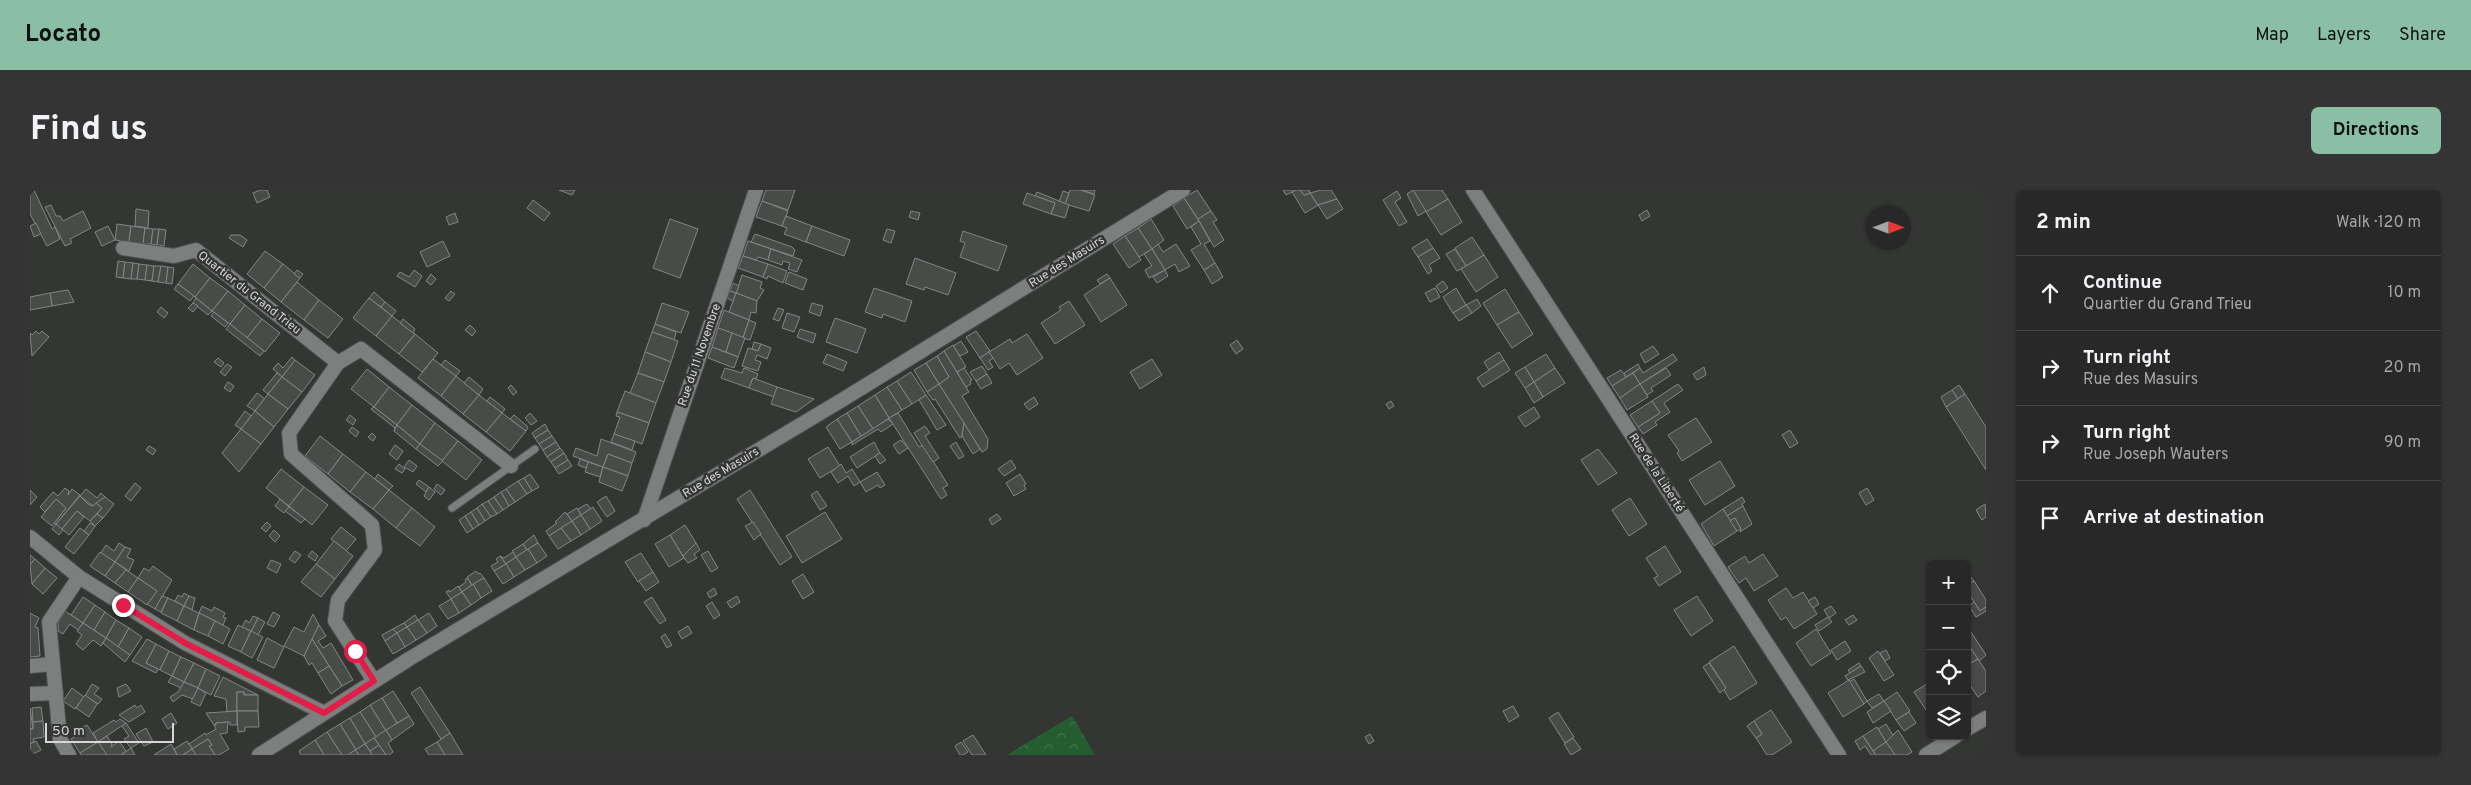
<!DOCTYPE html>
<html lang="en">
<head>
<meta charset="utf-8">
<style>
	:root { --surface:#272827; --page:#333433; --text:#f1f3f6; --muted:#a4a6a7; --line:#434444; --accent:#8abfa5 }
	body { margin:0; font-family:Overpass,sans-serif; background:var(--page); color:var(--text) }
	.controls { position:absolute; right:15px; bottom:15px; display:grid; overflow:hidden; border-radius:8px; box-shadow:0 1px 4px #0004 }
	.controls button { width:45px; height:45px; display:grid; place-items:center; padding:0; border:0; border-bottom:1px solid var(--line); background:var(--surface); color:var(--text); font:25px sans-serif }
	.compass { position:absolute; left:1836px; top:15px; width:45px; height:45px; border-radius:50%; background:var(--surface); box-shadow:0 1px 4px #0004; rotate:90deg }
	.scale { position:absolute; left:15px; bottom:12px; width:129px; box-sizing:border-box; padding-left:5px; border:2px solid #d6d7d6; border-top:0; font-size:14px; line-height:18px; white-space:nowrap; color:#d6d7d6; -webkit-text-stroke:4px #343634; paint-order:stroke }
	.stop { position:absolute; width:15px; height:15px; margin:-11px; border:4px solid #e11d48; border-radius:50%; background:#fff }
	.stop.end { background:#e11d48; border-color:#fff; box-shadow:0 1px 5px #0008 }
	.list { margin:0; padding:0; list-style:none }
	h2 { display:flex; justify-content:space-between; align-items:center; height:65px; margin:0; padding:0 20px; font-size:21px }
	h2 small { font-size:16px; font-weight:400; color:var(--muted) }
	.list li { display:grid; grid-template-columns:32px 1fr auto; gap:15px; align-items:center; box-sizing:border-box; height:75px; padding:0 20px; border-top:1px solid var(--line) }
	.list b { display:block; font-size:19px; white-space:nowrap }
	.list p { margin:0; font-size:16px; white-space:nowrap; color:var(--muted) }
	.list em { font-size:16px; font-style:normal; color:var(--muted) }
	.icon { flex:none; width:28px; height:28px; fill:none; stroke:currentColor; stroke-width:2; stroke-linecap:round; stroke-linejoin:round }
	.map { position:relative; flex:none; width:1956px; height:565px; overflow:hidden; border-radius:8px }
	header { display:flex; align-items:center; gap:30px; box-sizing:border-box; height:70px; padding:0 25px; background:var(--accent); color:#111 }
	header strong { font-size:24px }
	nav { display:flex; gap:28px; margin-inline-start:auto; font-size:18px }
	.intro { display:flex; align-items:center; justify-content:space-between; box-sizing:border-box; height:120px; padding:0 30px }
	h1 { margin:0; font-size:35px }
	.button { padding:12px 22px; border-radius:8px; background:var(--accent); color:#111; font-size:18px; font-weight:700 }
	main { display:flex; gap:30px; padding:0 30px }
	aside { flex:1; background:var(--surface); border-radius:8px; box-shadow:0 1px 4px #0004 }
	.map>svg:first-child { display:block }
	.forest { fill:url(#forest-crowns) }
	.building { fill:#494b49; stroke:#838684 }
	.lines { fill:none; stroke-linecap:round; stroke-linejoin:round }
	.lane-casing { stroke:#505150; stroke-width:9 }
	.street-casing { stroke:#505150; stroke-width:16 }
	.lane { stroke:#7c7f7d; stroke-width:7 }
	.street { stroke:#7c7f7d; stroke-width:14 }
	.route { stroke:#e11d48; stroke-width:6 }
	.labels { text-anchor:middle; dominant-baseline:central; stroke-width:5; stroke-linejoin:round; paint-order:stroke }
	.street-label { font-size:12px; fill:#d6d7d6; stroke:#343634 }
</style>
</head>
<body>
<header>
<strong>Locato</strong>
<nav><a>Map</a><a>Layers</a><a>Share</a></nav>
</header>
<div class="intro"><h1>Find us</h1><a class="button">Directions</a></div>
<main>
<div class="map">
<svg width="1956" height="565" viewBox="0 0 1956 565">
	<defs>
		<pattern id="forest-crowns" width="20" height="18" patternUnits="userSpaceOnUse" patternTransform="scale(1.25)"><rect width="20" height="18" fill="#245e30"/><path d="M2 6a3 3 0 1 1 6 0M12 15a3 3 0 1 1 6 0" fill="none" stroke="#43744d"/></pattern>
	</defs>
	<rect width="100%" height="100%" fill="#343634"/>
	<path class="forest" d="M1042,526L1065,565H977Z"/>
	<g class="building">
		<path d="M0,0H4L22,39L25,37L30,49L17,56L0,24Z"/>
		<path d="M230,0H237L240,7L227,13L223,3Z"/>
		<path d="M529,0H545L542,5Z"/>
		<path d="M736,0H765L758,20L732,11Z"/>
		<path d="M1040,0H1051L1065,5L1059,21L1035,14Z"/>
		<path d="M1051,0H1065L1064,4Z"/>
		<path d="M1167,0L1181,21L1168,29L1154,8Z"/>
		<path d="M1253,0H1266L1256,5Z"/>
		<path d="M1266,0H1270L1274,5L1280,3L1288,15L1275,23L1262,2Z"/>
		<path d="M1270,0H1279L1280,3L1274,5Z"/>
		<path d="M1291,0H1301L1307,9L1288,15L1280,3Z"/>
		<path d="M1383,0H1412L1418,9L1396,22Z"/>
		<path d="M1383,0L1396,21L1388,26L1377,4Z"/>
		<path d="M1033,1L1039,3L1035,14L1029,12Z"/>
		<path d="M1367,1L1371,8L1365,12L1377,32L1369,36L1353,10Z"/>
		<path d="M1007,2L1039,15L1035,28L1021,24L1025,13L1005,6Z"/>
		<path d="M997,3L1025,13L1021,24L993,14Z"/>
		<path d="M1154,8L1169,31L1157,39L1143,16Z"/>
		<path d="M1307,9L1313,19L1297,29L1288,15Z"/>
		<path d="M1418,9L1432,32L1411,45L1396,22Z"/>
		<path d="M503,10L520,23L514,31L497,18Z"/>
		<path d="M732,11L758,21L752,36L726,27Z"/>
		<path d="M21,15L26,26H30L33,31L53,21L61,38L40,49L42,53L35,56L15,17Z"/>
		<path d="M106,19L119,21L118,38L105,36Z"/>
		<path d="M1617,20L1620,26L1612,31L1609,25Z"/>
		<path d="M881,21L890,23L888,30L879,27Z"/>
		<path d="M1181,21L1187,30L1183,32L1194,50L1184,57L1168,29Z"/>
		<path d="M425,23L428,32L419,35L416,27Z"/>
		<path d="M756,26L782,36L776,52L754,44L757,38L752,36Z"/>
		<path d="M640,29L668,39L650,88L623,78Z"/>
		<path d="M1121,29L1134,50L1122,59L1108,38Z"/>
		<path d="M1169,31L1180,51L1174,54L1185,73L1174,80L1161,60L1171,54L1161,37Z"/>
		<path d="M6,33L11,44L4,47L0,36Z"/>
		<path d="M87,34L101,36L99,52L85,50Z"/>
		<path d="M78,36L85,50L72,56L65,42Z"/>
		<path d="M101,36L115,38L113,54L99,52Z"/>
		<path d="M782,36L820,50L814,66L776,52Z"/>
		<path d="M115,38L123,39L121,54H113Z"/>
		<path d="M1108,38L1122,59L1109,67L1095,46Z"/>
		<path d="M123,39H129L127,55L121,54Z"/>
		<path d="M129,39L136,40L134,56L127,55Z"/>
		<path d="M857,39L865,41L861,53L853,50Z"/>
		<path d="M933,41L977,56L968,81L930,67L935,53L930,51Z"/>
		<path d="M725,44L762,57L765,60L763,66L721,52Z"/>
		<path d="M201,45H210L217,50L213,57L199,48Z"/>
		<path d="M1095,46L1111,70L1099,78L1083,54Z"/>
		<path d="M1442,47L1454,65L1436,76L1425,58Z"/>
		<path d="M1397,49L1403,58L1388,67L1382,58Z"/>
		<path d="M413,51L420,66L397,77L390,62Z"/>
		<path d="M718,51L741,59L738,70L728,67L726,70L713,66Z"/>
		<path d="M1128,54L1133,62L1146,54L1160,76L1149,82L1145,74L1135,80L1122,59Z"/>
		<path d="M1403,58L1410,68L1399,75L1402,81L1398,84L1388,67Z"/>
		<path d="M741,59L772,70L767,82L758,79L760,73L753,71L752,75L738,70Z"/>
		<path d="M1122,59L1135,80L1119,88L1115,80L1122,76L1114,64Z"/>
		<path d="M1425,59L1436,76L1427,81L1416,64Z"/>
		<path d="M235,61L253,74L234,98L217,84Z"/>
		<path d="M1454,65L1468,87L1446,102L1431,79Z"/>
		<path d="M713,66L738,74L733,87L708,78Z"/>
		<path d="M885,68L926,83L918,105L895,97L894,100L876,94Z"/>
		<path d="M88,71L95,72L93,88L86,87Z"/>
		<path d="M95,72L103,73L101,89L93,88Z"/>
		<path d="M103,73L109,74L107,89H101Z"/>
		<path d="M1185,73L1193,87L1182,94L1174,80Z"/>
		<path d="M109,74L117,75L115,90L107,89Z"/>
		<path d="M163,74L180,88L165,107L148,94Z"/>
		<path d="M253,74L270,88L251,112L234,98Z"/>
		<path d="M738,74L757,81L753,93L738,86L737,89L733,87Z"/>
		<path d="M117,75L124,76L122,91L115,90Z"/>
		<path d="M124,76H131L128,92L122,91Z"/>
		<path d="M131,76L138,77L136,93L128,92Z"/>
		<path d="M138,77L144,78L142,94L136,93Z"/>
		<path d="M267,80L273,84L270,88L264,84Z"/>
		<path d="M384,80L392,86L385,97L367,86L370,82L379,87Z"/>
		<path d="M1135,80L1138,86L1127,93L1123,87Z"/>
		<path d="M759,82L777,89L773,100L755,93Z"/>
		<path d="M401,84L406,89L401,95L396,91Z"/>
		<path d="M1077,84L1080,88L1070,94L1067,90Z"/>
		<path d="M712,85L732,92L730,98L734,100L727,111L706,103Z"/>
		<path d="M180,88L198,101L182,121L165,107Z"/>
		<path d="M1080,88L1097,115L1071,132L1054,105Z"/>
		<path d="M1413,91L1418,98L1411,103L1406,96Z"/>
		<path d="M267,92L289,110L274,130L251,112Z"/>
		<path d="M703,93L709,96L706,103L700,101Z"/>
		<path d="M148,94L164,106L160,111L144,99Z"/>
		<path d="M844,98L882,111L875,132L853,124L852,128L835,122Z"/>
		<path d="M1405,98L1410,107L1400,112L1395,103Z"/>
		<path d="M1426,98L1436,115L1423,123L1413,107Z"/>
		<path d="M1475,99L1489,122L1467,135L1453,113Z"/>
		<path d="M38,100L44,112L22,116L20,103Z"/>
		<path d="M198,101L215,115L200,134L182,121Z"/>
		<path d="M421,101L425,104L419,111L415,108Z"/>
		<path d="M700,101L706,103L703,111L697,108Z"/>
		<path d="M344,102L355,112L351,117L339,108Z"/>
		<path d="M20,103L22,116L0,120V107Z"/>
		<path d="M706,103L727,111L726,123L721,122L719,130L699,122Z"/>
		<path d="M166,108L182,121L178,125L163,113Z"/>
		<path d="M339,108L362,126L346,146L323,128Z"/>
		<path d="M1447,109L1451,116L1442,123L1436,115Z"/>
		<path d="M289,110L313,129L298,148L274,130Z"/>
		<path d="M1039,111L1055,135L1025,154L1011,133L1031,120L1029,117Z"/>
		<path d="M355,112L366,121L362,126L351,117Z"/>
		<path d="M163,113L168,116L163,122L158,118Z"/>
		<path d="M632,113L659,122L651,143L625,134Z"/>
		<path d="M782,113L793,116L790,126L779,122Z"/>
		<path d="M215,115L232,129L217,148L200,134Z"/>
		<path d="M1436,115L1442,123L1429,131L1423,123Z"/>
		<path d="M131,117L138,123L134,128L127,122Z"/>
		<path d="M748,118L754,120L749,131L743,129Z"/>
		<path d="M694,120L719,130L713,148L688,138Z"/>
		<path d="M184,122L198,133L195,137L181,126Z"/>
		<path d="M1489,122L1503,144L1482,158L1467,135Z"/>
		<path d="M757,123L770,127L764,142L752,138Z"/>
		<path d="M362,126L385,144L369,164L346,146Z"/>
		<path d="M805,128L836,139L827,163L796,152Z"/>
		<path d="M232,129L250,143L235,162L217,148Z"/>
		<path d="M373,129L385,139L383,143L370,133Z"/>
		<path d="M719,130L726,133L720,150L713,148Z"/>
		<path d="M200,134L234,161L230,166L196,139Z"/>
		<path d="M625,134L646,142L644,150L622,142Z"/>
		<path d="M440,135L446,141L442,146L435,140Z"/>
		<path d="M688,138L702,143L696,162L682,157Z"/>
		<path d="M770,139L786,144L783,153L767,147Z"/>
		<path d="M6,141L9,144L12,141L19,147L2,166L0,143L2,145Z"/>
		<path d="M946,141L960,161L950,168L936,147Z"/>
		<path d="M622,142L648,151L641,172L615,162Z"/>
		<path d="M702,143L715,148L708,167L696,162Z"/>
		<path d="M385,144L408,163L392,182L369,164Z"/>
		<path d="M997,144L1013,168L987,185L979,173L970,179L959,162L980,149L982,153Z"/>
		<path d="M1207,150L1213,159L1206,164L1200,155Z"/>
		<path d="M931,151L938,162L930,166L923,156Z"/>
		<path d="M724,152L731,154L728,161L722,159Z"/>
		<path d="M731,154L741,158L737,169L727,165L725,170L731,172L728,181L712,176L718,158L728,161Z"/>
		<path d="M923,155L936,177L927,182L914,161Z"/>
		<path d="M1623,156L1629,164L1615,173L1610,164Z"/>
		<path d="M682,157L708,167L704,178L678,168Z"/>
		<path d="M914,161L939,202L932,206L958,249L957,259L952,262L909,194L919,187L907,166Z"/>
		<path d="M615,162L641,172L634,192L608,183Z"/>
		<path d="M959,162L963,168L959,171L963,177L958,180L950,168Z"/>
		<path d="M1469,162L1474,170L1459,180L1454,172Z"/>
		<path d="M797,164L817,172L813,181L793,173Z"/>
		<path d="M1516,164L1525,178L1504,192L1495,177Z"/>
		<path d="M1643,164L1647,170L1610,194L1603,183L1610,178L1613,183Z"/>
		<path d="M907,166L919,187L909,194L896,173Z"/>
		<path d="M262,167L265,170L252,187L243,179L248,173L253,178Z"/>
		<path d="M188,168L194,173L191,177L184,172Z"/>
		<path d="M403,169L426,186L411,206L388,188Z"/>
		<path d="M1122,169L1132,185L1110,199L1100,182Z"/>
		<path d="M265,170L285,185L272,202L252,187Z"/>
		<path d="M415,170L430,181L426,186L411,175Z"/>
		<path d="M1474,170L1480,180L1453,197L1447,188Z"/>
		<path d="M896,173L909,194L897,202L884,180Z"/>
		<path d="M197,174L202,177L195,186L190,182Z"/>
		<path d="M1608,174L1610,178L1596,187L1594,183Z"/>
		<path d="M952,176L957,184L946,191L940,182Z"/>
		<path d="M1495,177L1504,192L1495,198L1485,183Z"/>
		<path d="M1674,177L1676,185L1667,190L1663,184Z"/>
		<path d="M695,178L712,183L714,178L728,184L726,189L723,188L719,198L691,188Z"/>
		<path d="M934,178L942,190L940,191L941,194L936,197L927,182Z"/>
		<path d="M1525,178L1535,193L1513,207L1504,192Z"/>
		<path d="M1636,178L1641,185L1621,198L1623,201L1617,205L1610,194Z"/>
		<path d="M337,179L359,197L344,217L321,199Z"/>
		<path d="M1591,180L1596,187L1582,196L1577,188Z"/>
		<path d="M881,182L896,205L882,214L867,191Z"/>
		<path d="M247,183L252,187L238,204L233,200Z"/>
		<path d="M608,183L634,192L626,213L600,203Z"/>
		<path d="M1603,183L1610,194L1590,208L1582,196Z"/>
		<path d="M957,184L962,193L951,199L946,191Z"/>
		<path d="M426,186L449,205L433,224L411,206Z"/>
		<path d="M252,187L272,202L258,219L238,204Z"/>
		<path d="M439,187L453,199L449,205L434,193Z"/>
		<path d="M723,188L747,197L744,207L719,198Z"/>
		<path d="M867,191L882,214L872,220L857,197Z"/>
		<path d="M198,192L204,196L200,202L194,198Z"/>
		<path d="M1504,192L1513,207L1504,213L1495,198Z"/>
		<path d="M909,194L934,233L932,246L930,248L905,209L903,210L897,202Z"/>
		<path d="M1610,194L1618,207L1597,220L1590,208Z"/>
		<path d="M1648,194L1653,200L1634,213L1640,222L1625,232L1627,235L1613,244L1608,237L1630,223L1622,211Z"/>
		<path d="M481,195L487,202L483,205L478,198Z"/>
		<path d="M1929,195L1935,204L1928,209L1922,200Z"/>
		<path d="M359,197L382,215L367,235L344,217Z"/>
		<path d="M747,197L784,209L766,222L741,214Z"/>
		<path d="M857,197L872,220L859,228L845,205Z"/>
		<path d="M1922,200L1928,209L1916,217L1911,207Z"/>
		<path d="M595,201L626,213L619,233L587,222Z"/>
		<path d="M227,203L235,209L225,221L217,216Z"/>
		<path d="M238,204L258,219L244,237L225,221Z"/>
		<path d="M1935,204L1956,237V280L1916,217Z"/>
		<path d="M449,205L472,223L456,242L433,224Z"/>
		<path d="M845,205L859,228L843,239L828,216Z"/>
		<path d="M896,205L916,235L907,240L889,210Z"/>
		<path d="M460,207L475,219L472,223L457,211Z"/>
		<path d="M1004,207L1008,214L999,220L994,214Z"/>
		<path d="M1361,211L1364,216L1359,219L1356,214Z"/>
		<path d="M1622,211L1630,223L1608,237L1600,225Z"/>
		<path d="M382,215L405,233L390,254L367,235Z"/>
		<path d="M828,216L843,239L831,246L817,223Z"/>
		<path d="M344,217L367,235L364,241L365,238L341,219Z"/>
		<path d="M1504,217L1510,227L1495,237L1488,227Z"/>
		<path d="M215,221L221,226L211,239L205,235Z"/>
		<path d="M225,221L244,237L231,254L211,239Z"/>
		<path d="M587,222L619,233L612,254L584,244L590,227L586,226Z"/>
		<path d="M472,223L496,241L480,261L456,242Z"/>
		<path d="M500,223L507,231L501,235L495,228Z"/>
		<path d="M817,223L831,246L822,252L807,229Z"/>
		<path d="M868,223L889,257L893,255L918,295L913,298L917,305L911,309L859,228Z"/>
		<path d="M320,225L326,230L323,235L316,230Z"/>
		<path d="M484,225L498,237L496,241L480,229Z"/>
		<path d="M1666,228L1682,252L1652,271L1647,263L1649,261L1638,245Z"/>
		<path d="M807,229L822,252L810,259L796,237Z"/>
		<path d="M858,229L863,234L851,242L848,239L822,255V252Z"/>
		<path d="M405,233L428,251L412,271L390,254Z"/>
		<path d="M934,233L950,259L943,264L932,246Z"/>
		<path d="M515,234L518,240L505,248L502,243Z"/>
		<path d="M367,235L390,254L386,259L364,241Z"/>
		<path d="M895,236L900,243L895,246L909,268L903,272L884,243Z"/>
		<path d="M322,237L329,242L326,247L319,241Z"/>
		<path d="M211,239L231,254L209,282L192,263Z"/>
		<path d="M518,240L522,246L509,254L505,248Z"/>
		<path d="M1760,240L1768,253L1760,258L1752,245Z"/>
		<path d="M342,243L346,247L343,251L338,247Z"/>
		<path d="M584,244L605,251L602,260L581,252Z"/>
		<path d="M290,246L313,264L298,284L275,266Z"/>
		<path d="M522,246L526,252L513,260L509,254Z"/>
		<path d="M571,249L606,262L602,273L578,264L573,277L543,266L546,258L567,266Z"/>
		<path d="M871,250L878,258L869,264L863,255Z"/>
		<path d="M428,251L452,270L436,290L412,271Z"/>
		<path d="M526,252L530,258L517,267L513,260Z"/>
		<path d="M844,252L850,263L827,278L820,267Z"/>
		<path d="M926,252L934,266L929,269L920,256Z"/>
		<path d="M390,254L413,271L408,276L386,259Z"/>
		<path d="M365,255L373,261L367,270L359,264Z"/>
		<path d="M119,256L126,260L123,265L116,260Z"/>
		<path d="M798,257L810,276L790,288L778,269Z"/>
		<path d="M530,258L534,263L521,272L517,267Z"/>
		<path d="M1568,259L1587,283L1568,295L1551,270Z"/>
		<path d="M534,263L538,270L525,278L521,272Z"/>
		<path d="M850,263L856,270L850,274L845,266Z"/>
		<path d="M313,264L336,282L320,302L298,284Z"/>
		<path d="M578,264L602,273L598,286L573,277Z"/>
		<path d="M550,269L558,272L556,278L548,275Z"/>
		<path d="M379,270L387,276L383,282L374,277Z"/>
		<path d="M538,270L542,276L529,284L525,278Z"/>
		<path d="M981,270L986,278L974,286L968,279Z"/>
		<path d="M1690,271L1705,296L1675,315L1659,290Z"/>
		<path d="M558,272L573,277L570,287L555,282Z"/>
		<path d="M369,274L375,279L372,283L365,279Z"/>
		<path d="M811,274L816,283L822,279L830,292L824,296L818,286L808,293L801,282Z"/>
		<path d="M573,277L598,286L592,301L569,292Z"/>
		<path d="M251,279L274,297L259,316L236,298Z"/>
		<path d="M336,282L359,300L343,319L320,302Z"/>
		<path d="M847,282L855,295L850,298L848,295L836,302L830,292Z"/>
		<path d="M348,284L363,296L359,300L345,289Z"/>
		<path d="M500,284L509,297L502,301L494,288Z"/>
		<path d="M990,284L996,294L994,295L996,299L984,306L976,293Z"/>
		<path d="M494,288L502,301L497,304L488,291Z"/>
		<path d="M389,290L399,297L396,302L386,294Z"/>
		<path d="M488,291L497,304L485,312L476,299Z"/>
		<path d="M105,293L111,298L101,311L95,306Z"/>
		<path d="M407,294L415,300L411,305L404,299Z"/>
		<path d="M274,297L298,315L282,335L259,316Z"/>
		<path d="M399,297L405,302L399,310L394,306Z"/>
		<path d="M35,298L39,301L38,305L42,299L50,305L26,334L24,333L36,318L26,309L15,322L10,317L23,302L28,306Z"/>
		<path d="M1837,298L1844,310L1836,315L1829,303Z"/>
		<path d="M56,299L67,308L71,303L75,307L63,316L50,306Z"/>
		<path d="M476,299L485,312L479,316L471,302Z"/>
		<path d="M0,300L7,307L0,315Z"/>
		<path d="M359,300L382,318L366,338L343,319Z"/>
		<path d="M720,300L762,367L750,375L707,309Z"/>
		<path d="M787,301L797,316L790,320L781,305Z"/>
		<path d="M471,302L479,316L473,320L464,307Z"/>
		<path d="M50,306L58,314L63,316L66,313L72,318L60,331L47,321L32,339L26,334Z"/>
		<path d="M576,306L585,321L577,327L567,312Z"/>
		<path d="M75,307L84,314L73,328L67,324L72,318L66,313Z"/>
		<path d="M464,307L473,320L467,324L458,311Z"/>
		<path d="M1712,307L1715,312L1712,314L1713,316L1697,326L1693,319Z"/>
		<path d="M1600,308L1617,334L1599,346L1582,320Z"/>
		<path d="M26,309L36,318L22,336L11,327Z"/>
		<path d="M250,309L259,317L254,323L245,316Z"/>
		<path d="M458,311L467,324L461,327L452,314Z"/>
		<path d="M452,314L461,327L455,331L447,318Z"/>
		<path d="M557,314L561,319L551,325L548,319Z"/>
		<path d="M1955,314L1956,327L1952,330L1946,320Z"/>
		<path d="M1713,316L1722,334L1710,342L1711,339L1705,328L1700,331L1697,326Z"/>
		<path d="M259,317L275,329L271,333L255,321Z"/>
		<path d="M563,317L572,331L560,339L551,325Z"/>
		<path d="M382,318L405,337L390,356L366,338Z"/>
		<path d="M447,318L455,331L449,335L441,322Z"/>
		<path d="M547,318L551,325L542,331L537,324Z"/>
		<path d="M1693,319L1707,341L1684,356L1671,334Z"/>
		<path d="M47,321L54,327L39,345L32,339Z"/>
		<path d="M441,322L449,335L443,339L435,326Z"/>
		<path d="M535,322L542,331L519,346L516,341L527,333L525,332Z"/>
		<path d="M795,322L812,349L772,373L756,346Z"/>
		<path d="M67,324L73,328L65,336L60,331Z"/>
		<path d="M967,324L971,329L962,335L959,329Z"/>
		<path d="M551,325L560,339L551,345L542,331Z"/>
		<path d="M435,326L443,339L437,343L429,330Z"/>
		<path d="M1705,328L1711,339L1707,341L1700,331Z"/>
		<path d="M542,331L551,345L541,351L531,338Z"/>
		<path d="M237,332L241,336L236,342L231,338Z"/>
		<path d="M723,332L731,344L724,350L715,336Z"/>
		<path d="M60,333L65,336L59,345L54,341Z"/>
		<path d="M26,334L33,340L29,345L22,339Z"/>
		<path d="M655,335L666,353L653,366L640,345Z"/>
		<path d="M311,337L326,349L316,361L301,349Z"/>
		<path d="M50,338L59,345L44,364L35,357Z"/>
		<path d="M531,338L541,351L528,359L519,346Z"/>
		<path d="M244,340L250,346L245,352L239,346Z"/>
		<path d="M504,345L508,353L497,360L493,354Z"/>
		<path d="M640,345L654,368L639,377L625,354Z"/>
		<path d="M304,351L323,366L305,389L286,374Z"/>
		<path d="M89,353L95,357L85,372L71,363L76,355L84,361Z"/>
		<path d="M508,353L517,366L507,373L498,359Z"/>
		<path d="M666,353L670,360L664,364L667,368L658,373L653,366Z"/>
		<path d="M493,354L497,360L486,367L482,361Z"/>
		<path d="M1635,356L1651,382L1629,396L1624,388L1628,386L1616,368Z"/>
		<path d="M95,357L101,359L97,367L104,370L99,381L85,372Z"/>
		<path d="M498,359L507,373L495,380L486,367Z"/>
		<path d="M265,361L271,365L265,373L259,369Z"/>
		<path d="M282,361L288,366L285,371L278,366Z"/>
		<path d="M678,361L688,378L681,382L671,365Z"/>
		<path d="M70,362L85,372L75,386L60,376Z"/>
		<path d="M483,362L486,367L476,374L470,366L474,368Z"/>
		<path d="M611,363L623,382L608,392L595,372Z"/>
		<path d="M1733,364L1748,386L1724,401L1716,388L1709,393L1698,377L1715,366L1719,373Z"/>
		<path d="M0,365L5,369L0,375Z"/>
		<path d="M470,366L476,374L464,381L461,376L468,372L466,369Z"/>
		<path d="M486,367L495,380L484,387L476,374Z"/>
		<path d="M5,369L15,378L2,394L0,375Z"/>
		<path d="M241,370L251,374L247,383L237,378Z"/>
		<path d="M85,372L96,380L85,393L75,386Z"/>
		<path d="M286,374L305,389L291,407L271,392Z"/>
		<path d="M476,374L484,387L473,394L464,381Z"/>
		<path d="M123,376L142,390L125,419L117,414L127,401L108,388L114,378L119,381Z"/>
		<path d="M15,378L27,388L13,404L2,394Z"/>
		<path d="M96,380L108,388L98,402L85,393Z"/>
		<path d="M446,381L448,384L450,383L454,388L442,395L437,387Z"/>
		<path d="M623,382L629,392L616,401L609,391Z"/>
		<path d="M1937,382L1944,391L1937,395Z"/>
		<path d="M773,384L784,402L773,409L762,391Z"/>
		<path d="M108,388L127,401L117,415L98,402Z"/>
		<path d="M437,388L442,395L432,402L429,397L436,392L435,390Z"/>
		<path d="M454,388L462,401L451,408L443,394Z"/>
		<path d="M1944,391L1956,410V417L1950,421L1937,401V395Z"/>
		<path d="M443,394L451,408L441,415L432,402Z"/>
		<path d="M428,396L432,402L421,409L416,402L419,400L420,402Z"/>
		<path d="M684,398L687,404L680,408L677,403Z"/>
		<path d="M1756,398L1763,408L1773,402L1787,424L1764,439L1756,427L1751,430L1738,410Z"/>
		<path d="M432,402L441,415L429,423L421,409Z"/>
		<path d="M154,403L159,406L154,416L145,411L148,405L152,407Z"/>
		<path d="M132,406L138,408L131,422L125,419Z"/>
		<path d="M159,406L165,408L162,420L154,416Z"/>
		<path d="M707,406L710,412L701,418L697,412Z"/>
		<path d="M1667,406L1683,431L1661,446L1644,420Z"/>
		<path d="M53,407L65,415L53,433L41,425Z"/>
		<path d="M622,407L636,430L630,434L614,412Z"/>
		<path d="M1785,407L1789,414L1783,418L1778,411Z"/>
		<path d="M138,408L154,416L147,431L131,423Z"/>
		<path d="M421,409L429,423L418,429L409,416Z"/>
		<path d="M682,412L690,425L684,429L676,416Z"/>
		<path d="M1944,412L1950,421L1956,417V421L1946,427L1939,416Z"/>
		<path d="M65,415L75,422L64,440L53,433Z"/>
		<path d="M154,416L169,423L164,440L147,431Z"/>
		<path d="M172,416L182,421L184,417L195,423L193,427L196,428L193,435L169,423Z"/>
		<path d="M1801,416L1806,423L1799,428L1794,420Z"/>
		<path d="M35,421L53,433L48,440L40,434L33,444L28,441V433Z"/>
		<path d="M75,422L86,430L76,448L64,440Z"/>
		<path d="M243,422L250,426L244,437L237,434Z"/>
		<path d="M0,423L9,428L5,437L8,438L10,466L0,467Z"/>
		<path d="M169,423L185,431L178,446L164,440Z"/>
		<path d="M399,423L407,436L397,443L388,430Z"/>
		<path d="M283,424L289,435L274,466L254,456L264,437L274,442Z"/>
		<path d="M385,425L388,430L377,437L374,433Z"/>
		<path d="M1823,425L1827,430L1819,435L1815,430Z"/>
		<path d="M223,426L228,428L221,442L212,437L216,430L219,433Z"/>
		<path d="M1798,427L1802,432L1789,441L1785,435Z"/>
		<path d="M228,428L235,432L228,445L221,442Z"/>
		<path d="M86,430L99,438L88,457L76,448Z"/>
		<path d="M388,430L397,443L386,450L377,437Z"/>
		<path d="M185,431L200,439L193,454L178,446Z"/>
		<path d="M53,433L76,448L71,456L63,450L53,460L46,454L52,445L47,441Z"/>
		<path d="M374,433L377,437L367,443L363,439Z"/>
		<path d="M208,435L221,441L211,462L198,456Z"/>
		<path d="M289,435L296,446L288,451L293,458L301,453L323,490L312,496L282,449Z"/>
		<path d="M658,436L662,443L652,449L648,442Z"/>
		<path d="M1937,436L1956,465L1949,471L1937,453Z"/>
		<path d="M377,437L386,450L375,457L367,443Z"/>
		<path d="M99,438L112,447L100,465L88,457Z"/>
		<path d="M363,439L367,443L355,451L352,445Z"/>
		<path d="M1786,439L1801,463L1781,476L1766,453Z"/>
		<path d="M221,441L233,447L222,468L211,462Z"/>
		<path d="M367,443L375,457L363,464L355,451Z"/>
		<path d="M635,444L642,455L637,458L631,447Z"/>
		<path d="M76,448L100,465L95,472L73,453Z"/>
		<path d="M237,448L254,457L244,478L227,470Z"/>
		<path d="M117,449L126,454L116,473L128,479L126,483L102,471Z"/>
		<path d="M282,449L299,476L288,483L282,473L279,475L274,466Z"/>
		<path d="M1815,451L1821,461L1807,470L1801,460Z"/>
		<path d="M1937,453L1948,469L1939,474L1937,471Z"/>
		<path d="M126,454L139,461L130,480L116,473Z"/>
		<path d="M1704,456L1727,493L1700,510L1694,500L1696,498L1679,472Z"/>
		<path d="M1856,460L1860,468L1855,471L1850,463Z"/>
		<path d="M139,461L151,467L142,486L130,480Z"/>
		<path d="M1848,461L1864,485L1854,491L1839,468Z"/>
		<path d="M151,467L164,473L154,492L142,486Z"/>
		<path d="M1948,469L1956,481V501L1948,507L1937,491V475Z"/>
		<path d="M164,473L176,479L168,498L154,492Z"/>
		<path d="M1679,473L1696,498L1690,503L1673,477Z"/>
		<path d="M1829,473L1831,476L1820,483L1818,480Z"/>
		<path d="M299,476L312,496L301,504L288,483Z"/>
		<path d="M1831,476L1835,482L1818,490L1815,486Z"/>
		<path d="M176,479L190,486L181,505L168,498Z"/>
		<path d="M142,486L154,492L151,498L138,492Z"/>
		<path d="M193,487L228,505H214V502H207V521L197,522L196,509L184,506Z"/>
		<path d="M1824,489L1837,511L1834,514L1819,492Z"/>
		<path d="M1819,490L1834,514L1813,527L1798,503Z"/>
		<path d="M154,492L168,498L163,509L152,505L143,512L140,507L148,502Z"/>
		<path d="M1900,492V518L1896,520L1884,502Z"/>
		<path d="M62,494L69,498L64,504L72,509L68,514L55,506Z"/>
		<path d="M96,494L101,501L89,507L87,498Z"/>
		<path d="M390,497L420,543L411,549L381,503Z"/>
		<path d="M42,498L54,507L45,519L33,511Z"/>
		<path d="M168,498L176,503L170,516L161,512Z"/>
		<path d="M363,501L379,526L367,533L352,508Z"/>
		<path d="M207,502H214V505H228V521H207Z"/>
		<path d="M1867,502L1880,521L1866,530L1854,511Z"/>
		<path d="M1849,504L1854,511L1842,518L1837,511Z"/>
		<path d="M55,505L67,514L59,527L46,518Z"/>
		<path d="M352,508L367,533L356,541L340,515Z"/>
		<path d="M1854,511L1861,521L1843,533L1837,522Z"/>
		<path d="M105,515L107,518L111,515L115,522L99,532L89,525Z"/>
		<path d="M340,515L356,541L346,547L330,522Z"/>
		<path d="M1483,516L1489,526L1479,532L1473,521Z"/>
		<path d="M11,517L13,531L3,532L2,518Z"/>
		<path d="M0,518L3,539H0Z"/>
		<path d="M1741,520L1762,552L1742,565H1737L1726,548L1732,544L1724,531Z"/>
		<path d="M207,521H228L229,537H215V541L208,542Z"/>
		<path d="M207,521V535H200V532H198L186,533V535H184L176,523Z"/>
		<path d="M330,522L346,547L335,554L320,528Z"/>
		<path d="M1528,522L1544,547L1535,553L1519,528Z"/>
		<path d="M1879,522L1886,533L1874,541L1866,530Z"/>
		<path d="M141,523L147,533L138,539L132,529Z"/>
		<path d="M379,526L384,534L362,550L356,540Z"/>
		<path d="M320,528L335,554L326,560L310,534Z"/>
		<path d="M90,529L96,533L68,552L63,543L84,530L86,532Z"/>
		<path d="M13,531L14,547L3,549L4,552L0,554V539H3V532Z"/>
		<path d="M1724,531L1732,544L1726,548L1717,536Z"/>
		<path d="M198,532L197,543L190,544L199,559L189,565H185L179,556L182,555L178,549L162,559L159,554L175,543L176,545L186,539L184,535H186V533Z"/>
		<path d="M96,533L109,553L101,558L94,549L99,546L92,536Z"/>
		<path d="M310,534L326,560L318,565H312L297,542Z"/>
		<path d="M1856,534L1864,547L1856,552L1848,539Z"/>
		<path d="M57,535L68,552L50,563L41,549L53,542L51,538Z"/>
		<path d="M1847,537L1856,552L1843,561L1833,546Z"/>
		<path d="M116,538L123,552L114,556L106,544Z"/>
		<path d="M356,540L362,550L358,553L363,562L359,565H356L344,548Z"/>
		<path d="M1868,540L1882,562L1877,565H1865L1856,552Z"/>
		<path d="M297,542L312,565H294L285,550Z"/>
		<path d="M420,543L433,565H415L407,552Z"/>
		<path d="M1340,544L1344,551L1339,554L1335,547Z"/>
		<path d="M943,545L956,565H942L933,551Z"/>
		<path d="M77,546L82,554L81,557L89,551L96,561L91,565H76L68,552Z"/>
		<path d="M1833,546L1843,561L1846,565H1841L1835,556L1830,560L1825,551Z"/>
		<path d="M344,548L349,555L340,561L335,554Z"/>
		<path d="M1543,548L1551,559L1541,565L1534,554Z"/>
		<path d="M178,549L182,555L179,556L185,565H166L162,559Z"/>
		<path d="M285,550L294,565H271L269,561Z"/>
		<path d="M6,551L11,560L1,565L0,554Z"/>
		<path d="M157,551L162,559L153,565H147L144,559Z"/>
		<path d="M68,552L77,565H51L50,563Z"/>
		<path d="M407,552L415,565H399L395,559Z"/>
		<path d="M931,552L938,562L933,565H930L925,556Z"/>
		<path d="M1856,552L1865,565H1846L1843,561Z"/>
		<path d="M141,554L147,565H124Z"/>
		<path d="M335,554L340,561L342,565H329L325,560Z"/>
		<path d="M349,555L356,565H342L340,561Z"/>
		<path d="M101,558L105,565H91Z"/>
		<path d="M162,559L166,565H153Z"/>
		<path d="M325,560L329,565H318Z"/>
	</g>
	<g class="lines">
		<defs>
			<path id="lane" d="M422,318L505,259"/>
			<g id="street">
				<path d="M1443,0L1809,565"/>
				<path d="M93,58L144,66L166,60L308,173L331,159L481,276"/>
				<path d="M308,173L259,243L261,264L342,335L345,360L308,410L305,431L344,491"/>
				<path d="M614,330L726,0"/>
				<path d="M0,347L49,387L155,453L294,523"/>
				<path d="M0,476L23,474"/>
				<path d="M0,504L26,503"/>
				<path d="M1937,539L1956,528"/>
				<path d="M39,565L30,549L19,432L49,387"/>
				<path d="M229,565L379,469L812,210L1153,0"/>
				<path d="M1896,565L1926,546"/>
			</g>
		</defs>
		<use href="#lane" class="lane-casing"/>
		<use href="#street" class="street-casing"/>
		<use href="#lane" class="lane"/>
		<use href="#street" class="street"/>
	</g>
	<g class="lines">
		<path class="route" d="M93,415L155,453L294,523L344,491L325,461"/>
	</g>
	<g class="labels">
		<g class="street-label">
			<text transform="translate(1037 72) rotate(-32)">Rue des Masuirs</text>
			<text transform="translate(219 103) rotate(38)">Quartier du Grand Trieu</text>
			<text transform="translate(670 165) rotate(-71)">Rue du 11 Novembre</text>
			<text transform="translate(691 283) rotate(-31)">Rue des Masuirs</text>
			<text transform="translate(1626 283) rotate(57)">Rue de la Liberté</text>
		</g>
	</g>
</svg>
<div class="controls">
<button>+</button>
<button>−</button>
<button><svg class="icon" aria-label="locate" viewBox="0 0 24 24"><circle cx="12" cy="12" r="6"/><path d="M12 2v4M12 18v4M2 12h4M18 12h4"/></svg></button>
<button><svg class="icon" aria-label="layers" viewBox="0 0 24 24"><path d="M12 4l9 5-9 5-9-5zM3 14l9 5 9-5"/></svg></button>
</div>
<svg class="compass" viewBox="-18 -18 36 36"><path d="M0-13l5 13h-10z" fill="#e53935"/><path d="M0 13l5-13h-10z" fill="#a4a6a7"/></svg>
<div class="scale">50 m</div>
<div class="stop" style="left:325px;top:461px"></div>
<div class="stop end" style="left:93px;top:415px"></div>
</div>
<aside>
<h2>2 min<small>Walk · 120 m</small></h2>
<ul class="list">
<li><svg class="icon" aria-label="ahead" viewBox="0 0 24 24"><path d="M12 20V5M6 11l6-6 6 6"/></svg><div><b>Continue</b><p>Quartier du Grand Trieu</p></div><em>10 m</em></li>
<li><svg class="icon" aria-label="right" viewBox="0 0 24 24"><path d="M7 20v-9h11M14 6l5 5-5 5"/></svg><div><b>Turn right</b><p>Rue des Masuirs</p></div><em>20 m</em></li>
<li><svg class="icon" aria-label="right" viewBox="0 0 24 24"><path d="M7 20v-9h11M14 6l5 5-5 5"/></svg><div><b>Turn right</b><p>Rue Joseph Wauters</p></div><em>90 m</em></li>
<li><svg class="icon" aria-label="arrive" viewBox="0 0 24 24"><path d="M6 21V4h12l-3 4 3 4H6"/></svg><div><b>Arrive at destination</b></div></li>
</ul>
</aside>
</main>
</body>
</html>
